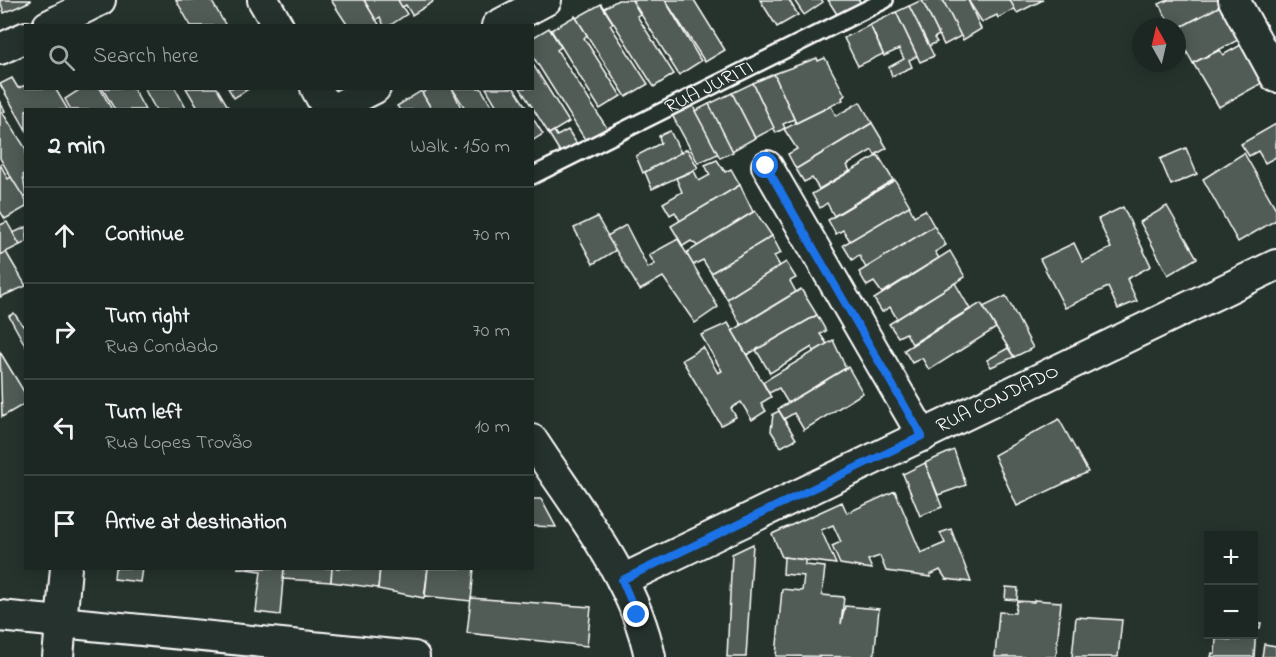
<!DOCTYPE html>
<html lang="en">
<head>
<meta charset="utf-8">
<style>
	:root { --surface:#1c2622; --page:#29322f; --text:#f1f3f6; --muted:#a0a5a5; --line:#3a4340 }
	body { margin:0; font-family:"Indie Flower",sans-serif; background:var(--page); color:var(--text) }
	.controls { position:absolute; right:18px; bottom:18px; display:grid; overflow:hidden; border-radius:0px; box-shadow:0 3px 15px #0003 }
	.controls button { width:54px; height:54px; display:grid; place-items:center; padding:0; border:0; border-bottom:2px solid var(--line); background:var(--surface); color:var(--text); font:30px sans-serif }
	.compass { position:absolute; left:1132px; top:18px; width:54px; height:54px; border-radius:50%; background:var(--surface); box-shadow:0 3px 15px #0003; rotate:352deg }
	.stop { position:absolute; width:18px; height:18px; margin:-14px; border:4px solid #1a73e8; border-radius:50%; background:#fff }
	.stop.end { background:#1a73e8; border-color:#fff; box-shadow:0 2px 6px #0008 }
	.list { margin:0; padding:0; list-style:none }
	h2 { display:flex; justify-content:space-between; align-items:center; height:78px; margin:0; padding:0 24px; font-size:26px }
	h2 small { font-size:20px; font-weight:400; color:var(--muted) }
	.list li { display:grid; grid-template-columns:39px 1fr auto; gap:18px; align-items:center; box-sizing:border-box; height:96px; padding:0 24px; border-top:2px solid var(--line) }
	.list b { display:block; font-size:22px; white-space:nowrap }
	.list p { margin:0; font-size:20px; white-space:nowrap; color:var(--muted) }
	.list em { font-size:20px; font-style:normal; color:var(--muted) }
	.icon { flex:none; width:33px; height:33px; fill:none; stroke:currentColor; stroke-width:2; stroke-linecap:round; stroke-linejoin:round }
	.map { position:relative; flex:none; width:1276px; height:657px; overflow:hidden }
	.search { position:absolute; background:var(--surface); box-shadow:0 3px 15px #0003; left:24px; top:24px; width:510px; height:66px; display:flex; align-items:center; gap:15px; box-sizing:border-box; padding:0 21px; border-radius:0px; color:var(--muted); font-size:22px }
	.panel { position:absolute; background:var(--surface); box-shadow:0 3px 15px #0003; left:24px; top:108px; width:510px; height:462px; border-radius:0px }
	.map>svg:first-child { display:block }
	.building { fill:#515c57; stroke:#fff; stroke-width:1.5 }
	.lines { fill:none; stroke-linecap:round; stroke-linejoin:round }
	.lane-casing { stroke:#fff; stroke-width:20 }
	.street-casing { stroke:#fff; stroke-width:34 }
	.lane { stroke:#26332d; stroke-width:15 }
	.street { stroke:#26332d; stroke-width:30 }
	.route { stroke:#1a73e8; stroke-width:8 }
	.labels { text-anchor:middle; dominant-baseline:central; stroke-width:4.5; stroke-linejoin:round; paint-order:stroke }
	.street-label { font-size:20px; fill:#fff; stroke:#26332d }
</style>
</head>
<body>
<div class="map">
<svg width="1276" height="657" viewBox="0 0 1276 657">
	<rect width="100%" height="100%" fill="#26332d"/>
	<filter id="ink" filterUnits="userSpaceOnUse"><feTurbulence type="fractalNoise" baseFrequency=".0167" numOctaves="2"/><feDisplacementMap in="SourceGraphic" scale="12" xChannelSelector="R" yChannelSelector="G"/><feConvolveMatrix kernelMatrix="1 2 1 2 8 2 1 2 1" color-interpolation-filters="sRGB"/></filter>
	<g filter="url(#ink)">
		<g class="building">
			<path d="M0,0H31V1L4,13Z"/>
			<path d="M176,0H211L226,26H191Z"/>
			<path d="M331,0H364L380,26H348Z"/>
			<path d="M364,0H398L407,14L389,26H384L380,17L376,20Z"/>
			<path d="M398,0H432L433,2L412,15L406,5L402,7Z"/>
			<path d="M618,0H632L640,14L637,16L674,74L654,87L604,8Z"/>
			<path d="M632,0H665L701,61L679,75Z"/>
			<path d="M665,0H694L725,50L705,62Z"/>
			<path d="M760,0H789L798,15L777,27Z"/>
			<path d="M794,0H822L823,2L804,15Z"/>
			<path d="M828,0H859L863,7L840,19Z"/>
			<path d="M922,0L939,35L934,38L937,42L929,46L909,6Z"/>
			<path d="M922,0H943L961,36L944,45Z"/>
			<path d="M943,0H968L981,29L963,40Z"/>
			<path d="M968,0H1010L1015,9L998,18L997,15L982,22Z"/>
			<path d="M1010,0H1043L1017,13Z"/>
			<path d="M1168,0H1222L1224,4L1177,29L1172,27L1159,4Z"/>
			<path d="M601,4L613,23L610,25L648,84L626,97L576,18Z"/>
			<path d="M1224,4L1242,38L1193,63L1177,35V29Z"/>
			<path d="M909,6L934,56L920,62L896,12Z"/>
			<path d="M896,12L917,56L909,60L912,67L892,76L889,67L904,59L899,49L884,56L870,25Z"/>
			<path d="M575,16L587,35L584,38L621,96L600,109L551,30Z"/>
			<path d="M870,25L883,54L858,66L844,38Z"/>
			<path d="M549,28L561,47L557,50L607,128L586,141L532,55V38Z"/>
			<path d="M1248,41L1271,78L1219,107L1193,63L1220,50L1223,55Z"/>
			<path d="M817,58L818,61L825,58L845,95L842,98L843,100L796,123L774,74Z"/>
			<path d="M532,63L569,122L549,134L520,88H532Z"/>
			<path d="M774,74L794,119L783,124L785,128L776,133L753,83Z"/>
			<path d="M12,78L18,88L26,85V88H55L68,110H26V130L0,84Z"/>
			<path d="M753,83L774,128L755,138L732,93Z"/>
			<path d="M82,88H100L112,110H71L65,99Z"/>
			<path d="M102,88H133L145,110H115Z"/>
			<path d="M144,88H175L187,110H156Z"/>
			<path d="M186,88H217L230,110H199Z"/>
			<path d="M228,88H250L234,98Z"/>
			<path d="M430,88H452L462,110H432L422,93Z"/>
			<path d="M452,88H481L494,110H466Z"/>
			<path d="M486,88H514L528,110H499Z"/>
			<path d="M421,91L432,110H400L397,106Z"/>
			<path d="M732,93L755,138L732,151L709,104Z"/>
			<path d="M0,102L5,111L2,112L26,149V173L23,175L26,197L23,198L0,158Z"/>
			<path d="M860,102L872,123L796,169L788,154L797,149L784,129L831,106L836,116Z"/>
			<path d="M692,104L718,154L698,163L671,113Z"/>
			<path d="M709,104L733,152L720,158L695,111Z"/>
			<path d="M532,117L543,134L532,141Z"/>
			<path d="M872,123L887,148L875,155L872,150L847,165L850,171L819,189L812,178L804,182L796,169Z"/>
			<path d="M1276,124V157L1265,163L1258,151L1249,156L1241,144Z"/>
			<path d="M568,130L579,147L562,155L549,134L554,131L557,136Z"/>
			<path d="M670,131L681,153L643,173L636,156L661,143L659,136Z"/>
			<path d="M1186,148L1197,174L1171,185L1160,159Z"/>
			<path d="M687,149L698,168L652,189L645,172Z"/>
			<path d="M1244,153L1276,209V220L1238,242L1203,179Z"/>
			<path d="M878,155L893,180L834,216L827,203L820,208L812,194Z"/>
			<path d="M717,160L725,172L731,169L740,185L680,221L675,212L670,215L663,203L682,192L676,178L694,171L699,181L710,175L705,165Z"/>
			<path d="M0,164L8,179L11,177L26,201V207L5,219L0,211Z"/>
			<path d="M895,180L910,206L850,241L843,230L836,234L828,220Z"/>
			<path d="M740,185L753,212L698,246L691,241L683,246L671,226Z"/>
			<path d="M909,206L914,216L925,210L934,226L866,268L859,255L852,260L843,245Z"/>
			<path d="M1167,206L1197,258L1168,275L1140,222Z"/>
			<path d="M1123,207L1151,266L1127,279L1137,301L1118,309L1108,287L1065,308L1040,259L1074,243L1083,262L1111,248L1098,219Z"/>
			<path d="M755,211L772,236L711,273L703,260L693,265L686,253Z"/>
			<path d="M597,217L616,250L593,264L574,228Z"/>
			<path d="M7,222L20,245L0,255V225Z"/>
			<path d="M626,225L648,268L655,264L649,255L678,239L718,307L695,323L663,277L640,290L607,236Z"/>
			<path d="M934,226L946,245L935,252L939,258L882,293L874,282L867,286L859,272Z"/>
			<path d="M26,227V242L20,245L13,233Z"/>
			<path d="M772,236L781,253L774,256L780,266L727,299L711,273Z"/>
			<path d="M950,251L965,277L897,319L890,307L882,312L874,299Z"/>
			<path d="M6,252L26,286L0,297V255Z"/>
			<path d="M786,262L796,278L790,281L796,292L741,325L727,299Z"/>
			<path d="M955,283L970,309L912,344L906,333L898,337L889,324Z"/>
			<path d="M801,289L817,315L747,355L732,331Z"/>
			<path d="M1006,296L1033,348L1014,357L983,307Z"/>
			<path d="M981,303L996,328L929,370L922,358L912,363L904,350Z"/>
			<path d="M14,313L23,326L26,324V347L9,316Z"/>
			<path d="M817,315L826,331L820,334L827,344L813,352L812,347L770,373L756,350Z"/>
			<path d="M728,323L771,397L761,403L766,411L752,420L741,402L731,408L736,417L721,425L682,360L703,347L718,373L722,371L701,335Z"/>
			<path d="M833,340L846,368L788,403L779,388L769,393L763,382Z"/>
			<path d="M1008,348L1014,357L991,367L987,360Z"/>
			<path d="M0,352L26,395V403L2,417Z"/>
			<path d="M848,367L863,393L804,430L794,413L784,419L778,409Z"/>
			<path d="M779,411L796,439L781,447L771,431L773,414Z"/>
			<path d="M1059,419L1088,472L1017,506L994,455Z"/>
			<path d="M954,450L966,485L938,495L925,463Z"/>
			<path d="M925,463L942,507L920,516L903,474Z"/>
			<path d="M895,491L921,553L945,543L940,533L951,529L971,582L946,579L940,570L930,575L931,577L886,571L880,556L868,560L872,569L840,564L832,546L841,542L833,525L821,530L836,564L782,557L772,534L842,502L847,513Z"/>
			<path d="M532,499H541L556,527L532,526Z"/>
			<path d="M753,544L746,657H727L732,554Z"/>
			<path d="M784,557L805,560V565L825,567L822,595L844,597L841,624L845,606L879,609L874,657L776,656L782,589L802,591L804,576L783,574Z"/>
			<path d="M115,568H142L140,582L114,579Z"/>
			<path d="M284,568H332L331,582L283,579Z"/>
			<path d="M284,568L280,615L256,612L261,571L237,568Z"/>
			<path d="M332,568H380L378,588L331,582Z"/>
			<path d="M380,568H428L424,598L378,589Z"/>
			<path d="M428,568H474L471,601L425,596Z"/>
			<path d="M1006,587L1018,588L1017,600L1005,599Z"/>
			<path d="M471,598L591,607L587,646L467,633Z"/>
			<path d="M1034,600L1061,602L1056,657H995L999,612L1015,613L1017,601L1034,602Z"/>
			<path d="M1076,617L1122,620L1118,657H1072Z"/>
			<path d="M1254,623H1261L1260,628H1256L1254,657H1211L1212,653L1215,654L1216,639L1240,640V634H1254Z"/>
			<path d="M1264,644L1276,646V657H1262Z"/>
		</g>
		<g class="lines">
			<defs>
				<g id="lane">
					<path id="s1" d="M532,176L885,0"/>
				</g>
				<g id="street">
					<path d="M263,0L278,26"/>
					<path d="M1234,0L1276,77"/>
					<path d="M48,26L100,0"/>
					<path d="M497,26L546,0"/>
					<path d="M0,49L26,37"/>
					<path d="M316,88L328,110"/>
					<path d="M332,110L375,88"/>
					<path d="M767,166L923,436"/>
					<path d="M532,440C576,508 634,577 650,657"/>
					<path id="s2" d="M622,580L1276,265"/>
					<path d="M0,616L414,657"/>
					<path d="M58,657L66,568"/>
				</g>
			</defs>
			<use href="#lane" class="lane-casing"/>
			<use href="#street" class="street-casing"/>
			<use href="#lane" class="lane"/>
			<use href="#street" class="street"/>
		</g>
	</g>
	<g class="lines" filter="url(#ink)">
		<path class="route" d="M637,615L622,580L922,436L766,166"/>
	</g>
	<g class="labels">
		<g class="street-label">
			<text stroke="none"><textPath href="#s1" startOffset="198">RUA JURITI</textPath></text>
			<text stroke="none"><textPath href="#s2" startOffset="417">RUA CONDADO</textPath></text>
		</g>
	</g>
</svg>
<div class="controls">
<button>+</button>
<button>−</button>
</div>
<svg class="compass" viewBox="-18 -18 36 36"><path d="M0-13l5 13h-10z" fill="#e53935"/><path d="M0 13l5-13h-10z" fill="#a0a5a5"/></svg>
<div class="stop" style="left:766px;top:166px"></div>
<div class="stop end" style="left:637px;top:615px"></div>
<div class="search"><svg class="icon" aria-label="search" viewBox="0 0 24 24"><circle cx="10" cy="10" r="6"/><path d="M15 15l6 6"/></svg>Search here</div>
<section class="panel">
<h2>2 min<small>Walk · 150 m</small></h2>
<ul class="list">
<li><svg class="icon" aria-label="ahead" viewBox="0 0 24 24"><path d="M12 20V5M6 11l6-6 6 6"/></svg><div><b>Continue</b></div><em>70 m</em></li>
<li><svg class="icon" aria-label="right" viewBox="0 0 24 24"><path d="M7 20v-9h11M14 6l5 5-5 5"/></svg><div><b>Turn right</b><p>Rua Condado</p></div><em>70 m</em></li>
<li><svg class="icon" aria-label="left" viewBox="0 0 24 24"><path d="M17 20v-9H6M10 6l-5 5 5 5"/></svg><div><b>Turn left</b><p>Rua Lopes Trovão</p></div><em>10 m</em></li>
<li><svg class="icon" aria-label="arrive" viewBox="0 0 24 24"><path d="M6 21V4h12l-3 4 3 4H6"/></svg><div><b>Arrive at destination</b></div></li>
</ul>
</section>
</div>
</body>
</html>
